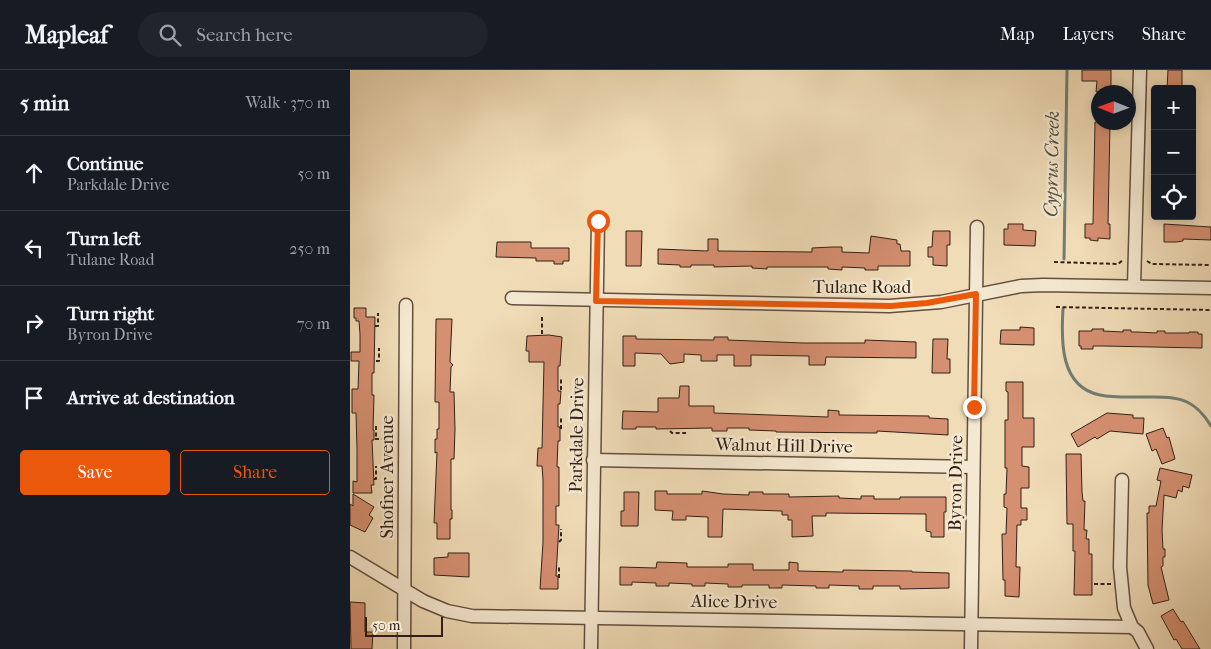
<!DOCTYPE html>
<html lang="en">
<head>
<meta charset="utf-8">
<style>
	:root { --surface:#171b24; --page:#20242c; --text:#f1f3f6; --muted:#9ea1a6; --line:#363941; --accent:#ea580c }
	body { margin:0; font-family:"IM FELL French Canon",serif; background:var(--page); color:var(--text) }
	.controls { position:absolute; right:15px; top:15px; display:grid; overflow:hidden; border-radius:5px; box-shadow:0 2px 12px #0003 }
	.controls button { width:45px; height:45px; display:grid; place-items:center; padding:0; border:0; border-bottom:1px solid var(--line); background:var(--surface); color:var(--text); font:25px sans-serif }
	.compass { position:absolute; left:741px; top:15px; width:45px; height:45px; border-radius:50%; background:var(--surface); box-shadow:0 2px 12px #0003; rotate:271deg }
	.scale { position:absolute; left:15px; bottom:12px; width:78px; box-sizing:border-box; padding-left:5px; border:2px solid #312017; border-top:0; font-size:14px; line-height:18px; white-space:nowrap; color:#312017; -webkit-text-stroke:4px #f5e8d0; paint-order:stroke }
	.stop { position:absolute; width:15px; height:15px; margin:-11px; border:4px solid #ea580c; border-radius:50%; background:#fff }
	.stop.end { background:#ea580c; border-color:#fff; box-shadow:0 1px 5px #0008 }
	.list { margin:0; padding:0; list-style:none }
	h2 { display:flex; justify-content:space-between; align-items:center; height:65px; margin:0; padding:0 20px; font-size:21px }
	h2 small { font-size:16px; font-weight:400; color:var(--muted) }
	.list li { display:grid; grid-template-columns:32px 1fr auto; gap:15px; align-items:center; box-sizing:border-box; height:75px; padding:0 20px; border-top:1px solid var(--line) }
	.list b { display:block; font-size:19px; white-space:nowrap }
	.list p { margin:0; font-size:16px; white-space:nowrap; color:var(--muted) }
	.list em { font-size:16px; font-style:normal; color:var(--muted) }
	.actions { display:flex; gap:10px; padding:15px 20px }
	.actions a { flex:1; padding:11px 0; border:1px solid var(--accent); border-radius:5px; text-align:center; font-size:18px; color:var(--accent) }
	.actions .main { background:var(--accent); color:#fff }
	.icon { flex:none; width:28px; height:28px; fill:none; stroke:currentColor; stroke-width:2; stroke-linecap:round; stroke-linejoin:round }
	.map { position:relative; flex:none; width:861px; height:579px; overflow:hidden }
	header { display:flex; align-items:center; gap:30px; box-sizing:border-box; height:70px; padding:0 25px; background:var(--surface); border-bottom:1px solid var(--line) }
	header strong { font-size:24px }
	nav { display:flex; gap:28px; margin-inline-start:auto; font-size:18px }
	.search { width:350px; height:45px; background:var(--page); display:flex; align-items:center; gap:12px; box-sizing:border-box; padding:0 18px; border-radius:28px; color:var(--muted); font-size:19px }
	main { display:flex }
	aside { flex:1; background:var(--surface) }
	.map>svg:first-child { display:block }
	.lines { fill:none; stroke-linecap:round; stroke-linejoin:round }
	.stream { stroke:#707d74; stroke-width:3 }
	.building { fill:#d58f71; stroke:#312017 }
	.minor-casing { stroke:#614f3f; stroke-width:15 }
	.path { stroke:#312017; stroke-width:2; stroke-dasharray:4 2.5; stroke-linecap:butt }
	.minor { stroke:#f5e8d0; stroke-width:12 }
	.route { stroke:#ea580c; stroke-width:6 }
	.labels { text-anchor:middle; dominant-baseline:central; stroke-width:5; stroke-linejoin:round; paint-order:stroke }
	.street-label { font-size:18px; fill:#312017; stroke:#f5e8d0 }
	.water-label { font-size:19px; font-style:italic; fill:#504e46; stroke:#f5e8d0 }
</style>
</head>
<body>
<header>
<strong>Mapleaf</strong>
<div class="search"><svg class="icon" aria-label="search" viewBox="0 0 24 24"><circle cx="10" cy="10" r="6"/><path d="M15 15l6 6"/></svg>Search here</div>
<nav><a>Map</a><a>Layers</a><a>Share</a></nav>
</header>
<main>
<aside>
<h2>5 min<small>Walk · 370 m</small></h2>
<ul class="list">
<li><svg class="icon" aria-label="ahead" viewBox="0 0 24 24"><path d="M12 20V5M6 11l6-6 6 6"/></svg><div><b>Continue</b><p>Parkdale Drive</p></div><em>50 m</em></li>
<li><svg class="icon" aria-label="left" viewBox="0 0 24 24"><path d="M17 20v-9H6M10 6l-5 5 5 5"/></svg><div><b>Turn left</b><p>Tulane Road</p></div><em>250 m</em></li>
<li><svg class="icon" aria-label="right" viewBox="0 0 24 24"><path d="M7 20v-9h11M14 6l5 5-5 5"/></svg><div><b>Turn right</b><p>Byron Drive</p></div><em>70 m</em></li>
<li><svg class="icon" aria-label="arrive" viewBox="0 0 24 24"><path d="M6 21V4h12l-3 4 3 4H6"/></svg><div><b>Arrive at destination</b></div></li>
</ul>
<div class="actions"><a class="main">Save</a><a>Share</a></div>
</aside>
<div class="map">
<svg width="861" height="579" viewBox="0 0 861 579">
	<rect width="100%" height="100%" fill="#f0dcb7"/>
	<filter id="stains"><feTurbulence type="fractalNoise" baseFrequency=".004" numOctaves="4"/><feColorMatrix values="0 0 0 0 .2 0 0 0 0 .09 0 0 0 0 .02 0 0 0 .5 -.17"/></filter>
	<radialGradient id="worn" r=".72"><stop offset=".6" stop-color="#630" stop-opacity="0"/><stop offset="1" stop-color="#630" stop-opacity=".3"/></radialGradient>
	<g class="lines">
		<g class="stream">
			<path d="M714,189L717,0"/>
			<path d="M713,239C711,271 710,317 750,325C764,328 781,327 796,327C809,327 824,326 837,332C848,337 855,346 861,356"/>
		</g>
	</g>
	<g class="building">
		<path d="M732,0H761V22H746L747,11H732Z"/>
		<path d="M818,0H832V19H817Z"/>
		<path d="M745,52H756V54H760L758,154H760V169L748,168V171L740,170V168H735V154H743Z"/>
		<path d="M658,154H673V160L686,161L685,176L654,175V159H658Z"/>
		<path d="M814,154L861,157V170L833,169V171L826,172H814Z"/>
		<path d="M276,161H292L291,196H276Z"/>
		<path d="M583,161H600V175H597V196L583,195V187H578V177H582Z"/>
		<path d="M521,166L547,170V174H550L551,181H560V196H528V200H515V198L492,197V200L478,199V197H417V199L402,198V196L364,197V195H341V197H330V195L308,194V179L358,181V169H368V181L462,182V178L482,177H492V182L519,183Z"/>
		<path d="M147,172H181V178H219V191H213V194H204V191H186V188L146,187Z"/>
		<path d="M4,238H16V247H25L24,303H22V325H24L23,360H24V370H22L24,415H21L22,423H3V411L7,412V379L6,343H2V319H8L9,291H1V282H10V264L9,251H6V248H4Z"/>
		<path d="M86,249H102L100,292L103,295L101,297L100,322H104L105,359L104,389H101V440H102V449H100V469H87V453H84L87,382L85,383V369H87V359H89V332H85Z"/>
		<path d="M670,257L684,258V275L650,274L651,260H670Z"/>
		<path d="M742,259H754L753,261L773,262V260H781V262H787L807,263V261H815V263H839V262H848V264H852V278L753,276H743V279H731V276H729V261H742Z"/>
		<path d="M199,265L212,267L210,296H208V321H211L210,334H208V357H210V371H208L207,397H209V436H206V455H209L206,506H208V519H190L193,472V410L192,396H187L188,378H192L194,292H179V281H176L177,266Z"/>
		<path d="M273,266H286V269L364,270V267H378V270L453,273H515V270L566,272V288L476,287L475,295H459V286L401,285V296H384V285H367V291H351V285L334,284V292L320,294L311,284L285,283V296H273Z"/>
		<path d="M583,269H598L597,289H600V303H582Z"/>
		<path d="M656,312H673V348H684V377H672V396L679,397V418H671V438H677V450H671V455H667L666,497H670L669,527L655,526V510H653L652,464H656L657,438L654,437V424H656L657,398H655V350H658V322L656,321Z"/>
		<path d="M330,316H339V336H364V343L478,347V340L489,341V345L579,346V348L598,349V365L527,361V363L426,362V361L399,360V358H377V361H362V358L306,359V357H286V359H272L273,341L308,342V328H329Z"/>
		<path d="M757,343L783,345V348H794L793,364L760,361L747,369L745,367L728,377L721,364Z"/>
		<path d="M813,358L817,368L819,367L825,389L812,394L806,379L802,381L796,364Z"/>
		<path d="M716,384H731L732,422L733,431H735L734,460H737L736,469H739V484H742V525H724L725,481H723V454H717Z"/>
		<path d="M810,398L842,405L839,418L833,416L832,422L828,420L826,428L814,425L812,460L813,479H815V487H813V496L811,497L819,530L803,534L798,515L797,443H799V436H806L811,411L807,410Z"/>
		<path d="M305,421H317V424H352V421L373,424L399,425V422H413V424H439V427L489,426V428L511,429V426H524V429H550V427H596V442H594V467H581V462L576,461V444L476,443V446H462L463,466L442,467V450H438V445H432V441L373,439L372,467H358V447L336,446V450H322L323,441L305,440Z"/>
		<path d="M274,422H289L288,456H271V441H274Z"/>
		<path d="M3,424L24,437L19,445L23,448L15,462L0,455V434L3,436Z"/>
		<path d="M98,483H119V507L84,505V488L98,487Z"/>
		<path d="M307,492L337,493V497H378V494H403V500H439V492L448,493V501L493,502V500L562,501V502L599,503V518L550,519V516H523V519H509V516L479,515V518H466V516L432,515V518H419V515H392V517H378V514L355,513V516H342V514L319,513V516H306V513L282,512V515H270V497L306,498Z"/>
		<path d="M0,532L15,533V562H23L22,579H1Z"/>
		<path d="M823,539L831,552L833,551L850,579H832L826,569L824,570L811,546Z"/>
	</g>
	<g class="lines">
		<defs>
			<g id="minor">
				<path d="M784,216L790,0"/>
				<path d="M162,228L539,236L591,232L671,216L693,215L861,218"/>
				<path d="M243,390L623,397"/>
				<path d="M772,410L770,497L774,538L782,557L788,562L797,579"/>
				<path d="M0,487L73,531L97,541L122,546L782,557"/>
				<path d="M54,579L56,235"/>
				<path d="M241,579L248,151"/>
				<path d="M621,579L627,157"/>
			</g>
		</defs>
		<use href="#minor" class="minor-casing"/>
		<g class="path">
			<path d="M797,191L802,194L861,195"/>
			<path d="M704,192L768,194L773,190"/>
			<path d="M706,237L861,240"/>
			<path d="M25,256H28V243"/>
			<path d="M192,264V247"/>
			<path d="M26,291H29V278"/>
			<path d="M211,320V309"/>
			<path d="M26,356V369"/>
			<path d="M211,359V346"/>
			<path d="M320,361L322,363H336"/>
			<path d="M25,369H44"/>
			<path d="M24,409H26V396"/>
			<path d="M209,472L211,470V459"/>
			<path d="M209,508V495"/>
			<path d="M744,514H761"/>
		</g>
		<use href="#minor" class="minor"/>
	</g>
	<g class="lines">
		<path class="route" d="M248,151L246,231L541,236L577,233L626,224L624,337"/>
	</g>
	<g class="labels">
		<g class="street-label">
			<text x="512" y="217">Tulane Road</text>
			<text transform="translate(227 365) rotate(-89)">Parkdale Drive</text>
			<text transform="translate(434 376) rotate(1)">Walnut Hill Drive</text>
			<text transform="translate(37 407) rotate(-90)">Shofner Avenue</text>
			<text transform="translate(606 413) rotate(-89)">Byron Drive</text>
			<text transform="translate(384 532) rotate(1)">Alice Drive</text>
		</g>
		<g class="water-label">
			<text transform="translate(702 94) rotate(-89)">Cyprus Creek</text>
		</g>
	</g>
	<rect width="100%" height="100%" filter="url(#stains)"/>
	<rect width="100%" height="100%" fill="url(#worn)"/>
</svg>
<div class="controls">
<button>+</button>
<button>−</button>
<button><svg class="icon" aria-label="locate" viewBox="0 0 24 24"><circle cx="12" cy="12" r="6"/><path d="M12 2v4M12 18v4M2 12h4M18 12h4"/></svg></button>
</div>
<svg class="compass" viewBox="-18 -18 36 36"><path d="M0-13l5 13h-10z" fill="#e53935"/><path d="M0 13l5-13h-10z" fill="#9ea1a6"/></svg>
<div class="scale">50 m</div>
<div class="stop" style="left:248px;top:151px"></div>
<div class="stop end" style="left:624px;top:337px"></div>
</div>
</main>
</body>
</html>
